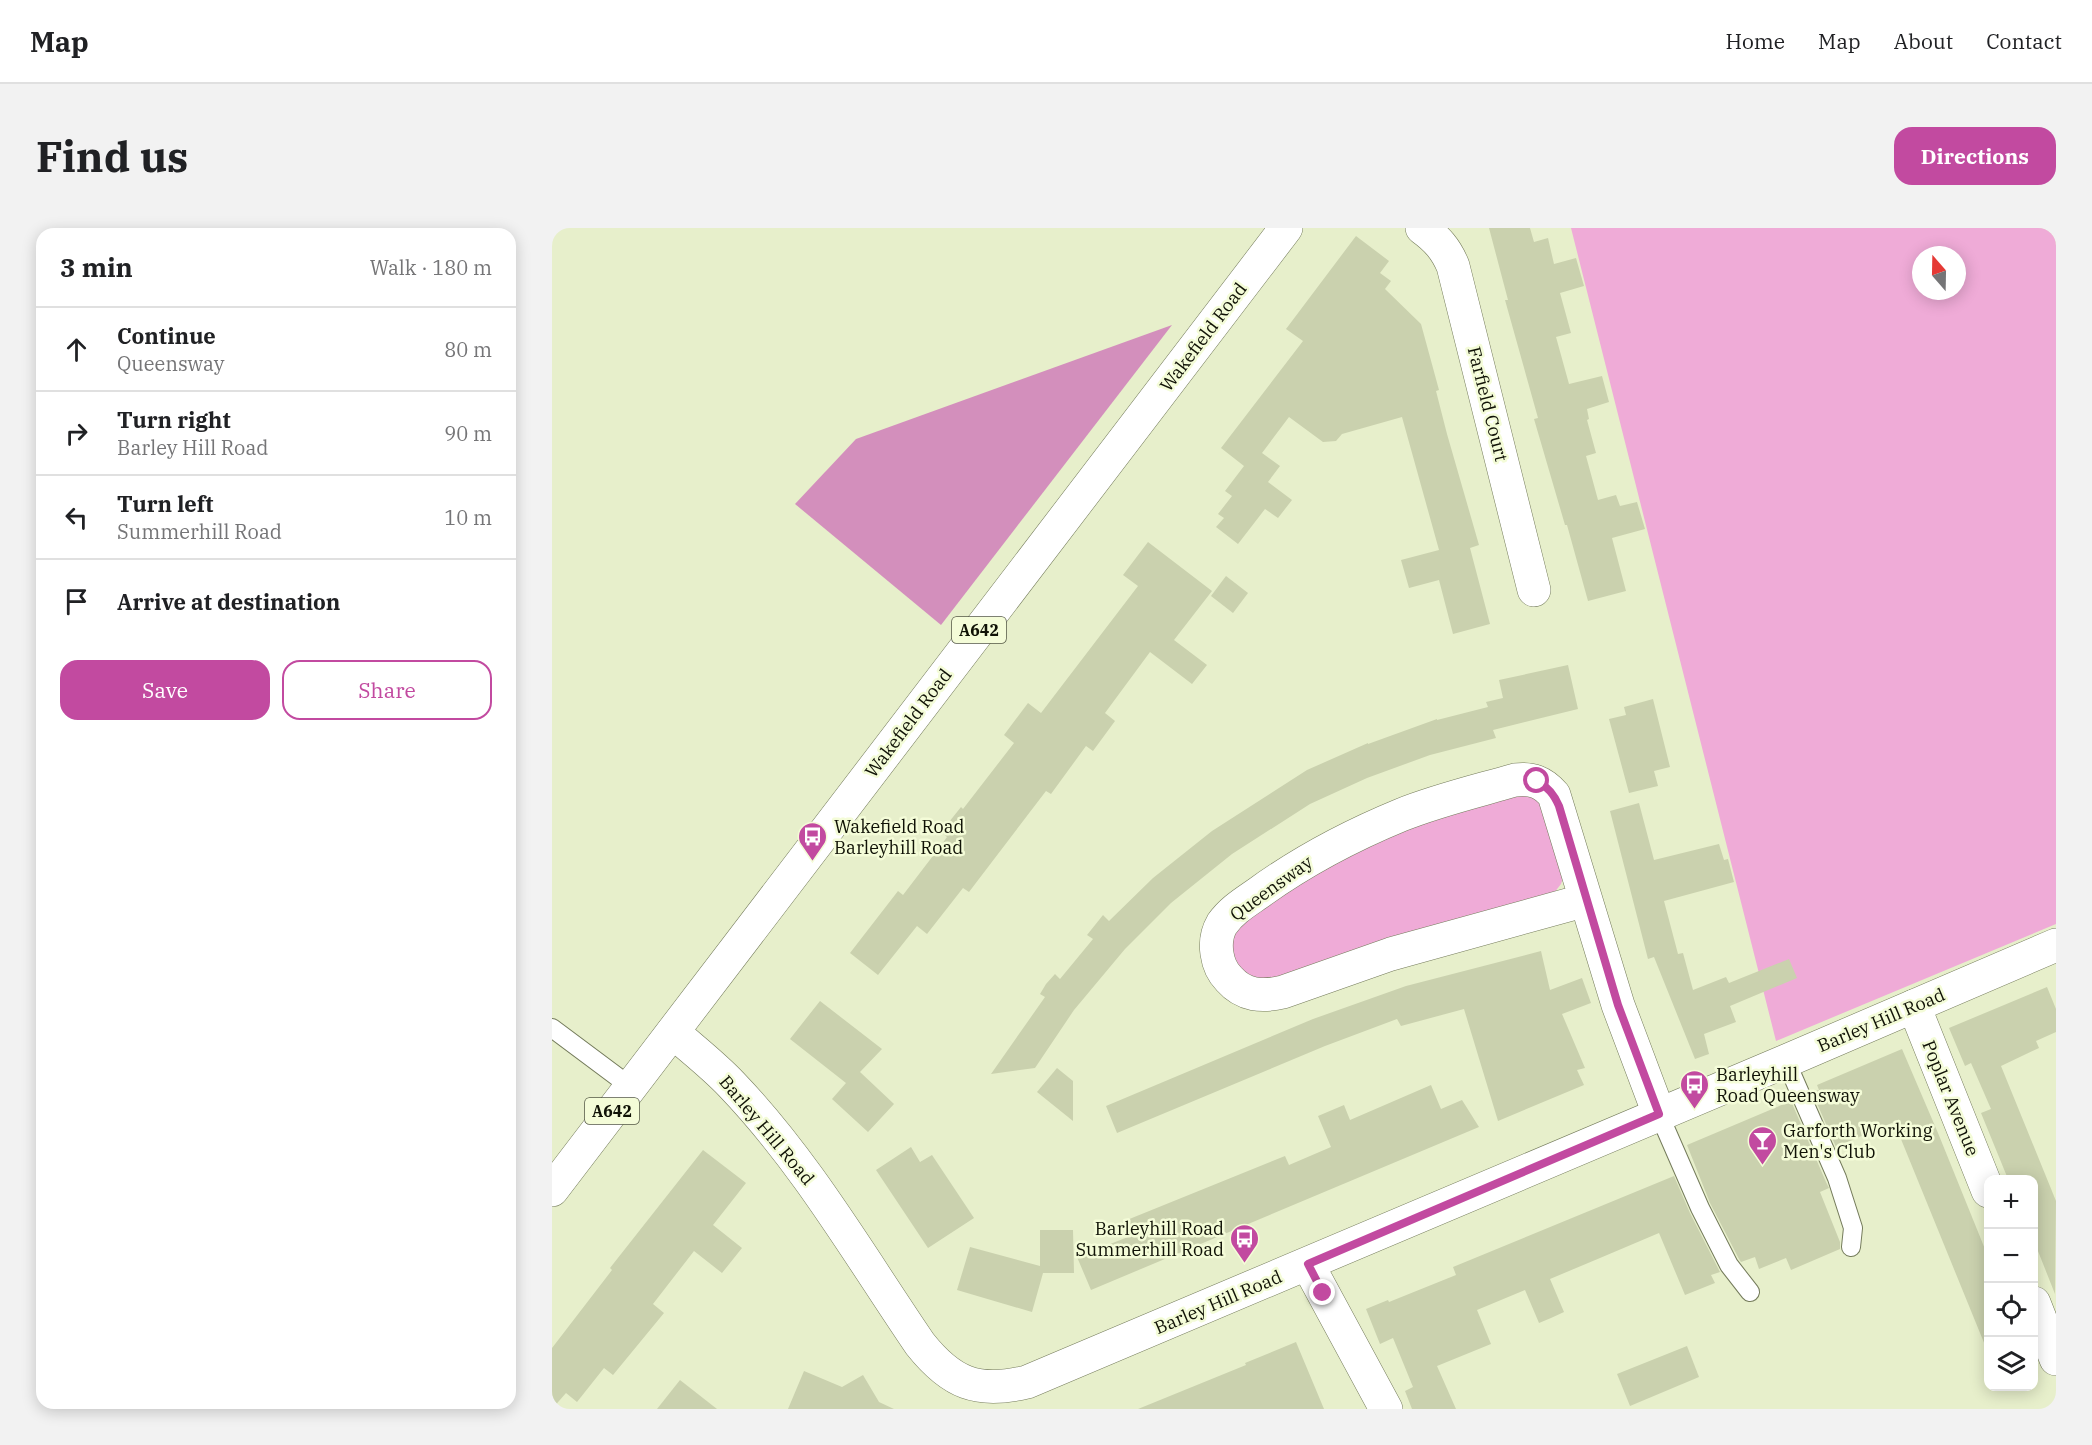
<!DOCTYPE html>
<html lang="en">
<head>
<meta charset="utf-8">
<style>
	:root { --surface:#fff; --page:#f2f2f2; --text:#202124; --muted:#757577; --line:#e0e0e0; --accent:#c24aa0 }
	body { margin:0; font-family:"IBM Plex Serif",serif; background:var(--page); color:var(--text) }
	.controls { position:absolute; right:18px; bottom:18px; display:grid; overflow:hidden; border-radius:12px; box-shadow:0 3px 15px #0003 }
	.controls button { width:54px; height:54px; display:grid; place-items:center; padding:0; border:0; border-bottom:2px solid var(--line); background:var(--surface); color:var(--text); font:30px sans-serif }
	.compass { position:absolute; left:1360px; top:18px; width:54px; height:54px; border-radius:50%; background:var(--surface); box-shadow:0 3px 15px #0003; rotate:340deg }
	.stop { position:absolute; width:18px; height:18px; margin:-14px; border:4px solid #c24aa0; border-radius:50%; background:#fff }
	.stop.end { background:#c24aa0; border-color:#fff; box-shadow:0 2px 6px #0008 }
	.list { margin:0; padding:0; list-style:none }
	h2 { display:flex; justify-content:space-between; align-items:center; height:78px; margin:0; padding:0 24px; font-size:26px }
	h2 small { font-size:20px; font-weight:400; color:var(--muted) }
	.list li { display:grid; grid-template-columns:39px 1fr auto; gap:18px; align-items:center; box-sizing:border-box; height:84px; padding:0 24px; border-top:2px solid var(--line) }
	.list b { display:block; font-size:22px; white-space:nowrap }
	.list p { margin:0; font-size:20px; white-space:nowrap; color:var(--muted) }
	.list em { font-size:20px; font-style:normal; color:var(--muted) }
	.actions { display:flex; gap:12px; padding:18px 24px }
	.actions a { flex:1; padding:14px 0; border:2px solid var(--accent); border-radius:18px; text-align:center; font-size:21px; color:var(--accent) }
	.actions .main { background:var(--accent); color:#fff }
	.icon { flex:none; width:33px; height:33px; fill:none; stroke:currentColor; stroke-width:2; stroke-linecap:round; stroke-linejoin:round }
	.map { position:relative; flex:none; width:1504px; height:1181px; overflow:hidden; border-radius:18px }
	header { display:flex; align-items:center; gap:36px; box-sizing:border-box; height:84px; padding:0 30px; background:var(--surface); border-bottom:2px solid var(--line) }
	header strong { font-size:28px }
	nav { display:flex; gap:33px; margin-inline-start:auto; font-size:21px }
	.intro { display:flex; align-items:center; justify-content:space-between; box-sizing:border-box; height:144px; padding:0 36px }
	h1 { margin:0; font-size:42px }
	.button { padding:15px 27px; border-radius:18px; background:var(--accent); color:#fff; font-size:21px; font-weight:700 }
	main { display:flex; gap:36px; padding:0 36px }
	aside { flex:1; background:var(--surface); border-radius:18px; box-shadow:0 3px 15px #0003 }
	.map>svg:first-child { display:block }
	.green { fill:#efabd7; fill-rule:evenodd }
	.forest { fill:#d38fbc }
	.building { fill:#cad1ae }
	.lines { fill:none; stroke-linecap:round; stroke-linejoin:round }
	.lane-casing { stroke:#747b5b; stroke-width:20 }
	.street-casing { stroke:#747b5b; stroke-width:34 }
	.primary-casing { stroke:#747b5b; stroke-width:34 }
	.lane { stroke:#fff; stroke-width:18 }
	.street { stroke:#fff; stroke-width:33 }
	.primary { stroke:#fff; stroke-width:33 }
	.route { stroke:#c24aa0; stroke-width:8 }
	.labels { text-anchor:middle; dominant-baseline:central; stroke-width:5; stroke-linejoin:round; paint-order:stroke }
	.shield { fill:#f4fcd8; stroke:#545845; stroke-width:1.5 }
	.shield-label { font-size:16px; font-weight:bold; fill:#101206 }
	.street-label { font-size:18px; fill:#101206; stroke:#f4fcd8 }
	.poi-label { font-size:18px; fill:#101206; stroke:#f4fcd8; text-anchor:start }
</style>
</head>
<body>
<header>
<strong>Map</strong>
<nav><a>Home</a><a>Map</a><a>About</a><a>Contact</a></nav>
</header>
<div class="intro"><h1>Find us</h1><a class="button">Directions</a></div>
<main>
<aside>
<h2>3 min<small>Walk · 180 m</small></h2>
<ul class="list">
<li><svg class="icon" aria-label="ahead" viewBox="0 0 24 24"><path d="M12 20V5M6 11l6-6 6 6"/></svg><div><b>Continue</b><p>Queensway</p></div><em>80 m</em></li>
<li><svg class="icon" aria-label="right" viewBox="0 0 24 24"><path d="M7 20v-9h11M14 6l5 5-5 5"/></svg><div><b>Turn right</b><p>Barley Hill Road</p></div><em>90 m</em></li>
<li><svg class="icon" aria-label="left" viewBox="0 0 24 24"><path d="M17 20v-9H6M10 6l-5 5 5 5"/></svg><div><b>Turn left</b><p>Summerhill Road</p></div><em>10 m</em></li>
<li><svg class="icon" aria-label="arrive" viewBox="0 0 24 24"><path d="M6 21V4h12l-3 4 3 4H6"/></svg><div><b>Arrive at destination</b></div></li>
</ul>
<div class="actions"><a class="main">Save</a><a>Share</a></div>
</aside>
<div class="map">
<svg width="1504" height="1181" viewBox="0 0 1504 1181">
	<rect width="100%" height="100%" fill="#e7efcb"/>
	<g class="green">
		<path d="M1019,0H1504V696L1224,813ZM1369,27H1405V63H1369Z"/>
		<path d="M964,562L986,570L1012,647L1009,656L1002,665L713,754C707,752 696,751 691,746C674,733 677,710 687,694L807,619Z"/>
	</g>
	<path class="forest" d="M620,97L389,397L243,276L304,211Z"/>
	<g class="building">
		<path d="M937,0H978L982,14L996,10L1002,36L1024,30L1032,58L1008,65L1019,105L1004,109L1017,156L1050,148L1057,174L1035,181L1037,191L1035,192L1044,225L1034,228L1046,272L1064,267L1068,278L1085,274L1093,301L1060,310L1074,363L1036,373L1015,297H1013L982,191L986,190L953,72H956Z"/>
		<path d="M804,8L837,33L828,45L839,53L833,61L869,96L887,162L884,163L895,206L927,317L918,320L938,396L901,406L887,352L857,360L849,332L887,322L850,189L790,206L784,213L771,214L737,189L710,225L728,238L716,254L740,272L726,290L713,281L686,316L664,299L672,290L666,286L680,268L673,263L692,238L669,220L751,113L734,101Z"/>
		<path d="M596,314L660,363L622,412L655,437L640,456L598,424L553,485L563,493L541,523L534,518L499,566L494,563L417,664L411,660L375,706L365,698L326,747L298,725L346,663L351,667L390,616L395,609L389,604L409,579L411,581L462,515L452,507L476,475L489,485L586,358L571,347Z"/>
		<path d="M674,348L696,365L681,385L659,368Z"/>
		<path d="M1016,437L1026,481L941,502L944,510L878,527L815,550L758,576L680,626L619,675L573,721L522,782L483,840L439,846L493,769L488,766L494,756L503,746L508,751L541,711L535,707L551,687L557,693L601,650L660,603L755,542L816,515V516L885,491V492L936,479L934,474L951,470L947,452Z"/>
		<path d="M1101,471L1118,539L1102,543L1106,558L1077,565L1057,491L1074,487L1072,479Z"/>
		<path d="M1087,575L1102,632L1167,616L1172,632L1176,631L1182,654L1112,673L1126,726L1131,725L1141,762L1174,749L1177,755L1237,731L1245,750L1178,778L1184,794L1152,806L1157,826L1143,831L1102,729L1096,731L1058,583Z"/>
		<path d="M989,723L998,762L1030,750L1039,775L1010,786L1033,840L1025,842L1032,857L946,893L912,781L849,798L845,791L773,818L565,905L554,878L761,791L854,758Z"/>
		<path d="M1495,759L1504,781V804L1484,813L1487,820L1449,838L1504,973L1503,1066L1482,1013V951H1456L1429,885L1439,881L1419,835L1413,838L1397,800Z"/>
		<path d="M268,773L330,821L308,844L342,876L316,904L280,871L294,855L238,811Z"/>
		<path d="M1350,821L1386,905L1437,1031V1127L1342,894L1284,919L1260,864L1267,862L1265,857Z"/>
		<path d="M505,840L521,853V893L485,864Z"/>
		<path d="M879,857L889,881L910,872L927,899L539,1062L525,1029L576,1009L570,994L733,928L737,937L779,919L766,888L792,877L798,892Z"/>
		<path d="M1239,873L1274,954L1277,960L1268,964L1288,1014V1021L1239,1042L1234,1030L1207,1041L1203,1029L1189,1034L1187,1031L1158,975L1135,917Z"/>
		<path d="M359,919L368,934L380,927L422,990L376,1020L324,942Z"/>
		<path d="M151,922L194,955L161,997L190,1020L170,1045L142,1023L101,1076L112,1085L61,1147L52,1140L25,1174L14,1165L0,1181V1120L60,1042L58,1040Z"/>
		<path d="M1122,948L1138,985L1168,1044L1159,1047L1163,1055L1133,1067L1107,1005L1048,1030L998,1051L1012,1084L999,1090L987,1095L973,1062L925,1082L939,1116L885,1138L904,1181H860L853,1163L861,1159L841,1110L828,1116L814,1081L836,1072L837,1074L904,1047L901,1039Z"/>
		<path d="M488,1002H521L522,1045H491L480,1084L405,1062L418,1019L488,1038Z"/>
		<path d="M744,1114L772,1181H586L694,1137L693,1135Z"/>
		<path d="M1135,1118L1147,1149L1078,1178L1065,1146Z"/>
		<path d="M252,1143L290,1159L311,1147L327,1174L342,1181H236Z"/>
		<path d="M128,1152L165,1181H105Z"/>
	</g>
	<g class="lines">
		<defs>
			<g id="lane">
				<path d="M0,800L79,859"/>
				<path d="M1234,833L1285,950L1301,1000L1299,1019"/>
				<path d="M1107,886L1148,980L1177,1037L1198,1064"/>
			</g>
			<g id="street">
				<path d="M870,0C885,11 894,21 901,38L982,362"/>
				<path d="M1034,672L1002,567C991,554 980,550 963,552C925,563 886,572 849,587C798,608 749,634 705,666C692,675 679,683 670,696C660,713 664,738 677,751C692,768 710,769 731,764L839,726L1034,672L1066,777L1107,886"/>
				<path d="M1362,778L1436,963"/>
				<path d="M121,804C140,821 161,837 179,856C253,933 308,1028 368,1116C399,1155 425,1166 475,1154L1234,833L1504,717"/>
				<path d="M756,1037L834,1181"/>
				<path d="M1482,1075L1504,1131"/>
			</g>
			<path id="primary" d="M0,962L734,0"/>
		</defs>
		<use href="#lane" class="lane-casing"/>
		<use href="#street" class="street-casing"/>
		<use href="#primary" class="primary-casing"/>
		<use href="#lane" class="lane"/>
		<use href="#street" class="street"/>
		<use href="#primary" class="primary"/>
	</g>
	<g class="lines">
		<path class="route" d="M771,1065L756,1036L1107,886L1066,777L1007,578C1002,566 996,559 985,553"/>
	</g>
	<defs>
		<symbol id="bus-pin" viewBox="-11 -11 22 30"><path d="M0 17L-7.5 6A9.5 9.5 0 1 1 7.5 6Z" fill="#c24aa0" stroke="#f4fcd8"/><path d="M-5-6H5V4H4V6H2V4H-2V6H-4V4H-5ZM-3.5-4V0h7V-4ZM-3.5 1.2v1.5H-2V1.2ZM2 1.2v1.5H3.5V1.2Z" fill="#fff"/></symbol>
		<symbol id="bar-pin" viewBox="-11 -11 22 30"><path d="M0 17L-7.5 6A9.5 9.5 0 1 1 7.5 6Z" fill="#c24aa0" stroke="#f4fcd8"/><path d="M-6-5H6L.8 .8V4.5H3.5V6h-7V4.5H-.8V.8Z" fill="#fff"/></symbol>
	</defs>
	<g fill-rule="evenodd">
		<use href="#bus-pin" x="244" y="592" width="33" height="45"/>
		<use href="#bus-pin" x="1126" y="840" width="33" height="45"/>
		<use href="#bar-pin" x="1194" y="896" width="33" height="45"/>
		<use href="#bus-pin" x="676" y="994" width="33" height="45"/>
	</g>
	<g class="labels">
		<g class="shield">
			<rect x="400" y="389" width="54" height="26" rx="4.5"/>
			<rect x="33" y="870" width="54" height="26" rx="4.5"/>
		</g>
		<g class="shield-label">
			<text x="427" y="402">A642</text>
			<text x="60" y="883">A642</text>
		</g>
		<g class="street-label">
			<text transform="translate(651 109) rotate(-53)">Wakefield Road</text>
			<text transform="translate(936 176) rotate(76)">Farfield Court</text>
			<text transform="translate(356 495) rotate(-53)">Wakefield Road</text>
			<text transform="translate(719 660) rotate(-36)">Queensway</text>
			<text transform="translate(1329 792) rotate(-23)">Barley Hill Road</text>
			<text transform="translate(1399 870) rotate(68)">Poplar Avenue</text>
			<text transform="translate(215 902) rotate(50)">Barley Hill Road</text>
			<text transform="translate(666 1074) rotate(-23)">Barley Hill Road</text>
		</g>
		<g class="poi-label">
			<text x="282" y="598">Wakefield Road<tspan x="282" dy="21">Barleyhill Road</tspan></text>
			<text x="1164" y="846">Barleyhill<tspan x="1164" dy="21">Road Queensway</tspan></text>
			<text x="1231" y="902">Garforth Working<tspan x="1231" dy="21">Men's Club</tspan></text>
			<text x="672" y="1000" text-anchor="end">Barleyhill Road<tspan x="672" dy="21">Summerhill Road</tspan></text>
		</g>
	</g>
</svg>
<div class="controls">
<button>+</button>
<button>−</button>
<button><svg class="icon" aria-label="locate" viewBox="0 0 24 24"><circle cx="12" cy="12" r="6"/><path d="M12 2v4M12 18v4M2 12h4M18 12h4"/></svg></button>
<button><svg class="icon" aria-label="layers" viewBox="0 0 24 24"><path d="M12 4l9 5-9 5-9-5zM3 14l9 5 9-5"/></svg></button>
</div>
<svg class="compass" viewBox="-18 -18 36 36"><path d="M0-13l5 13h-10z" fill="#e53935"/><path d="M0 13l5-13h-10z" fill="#757577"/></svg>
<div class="stop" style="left:985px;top:553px"></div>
<div class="stop end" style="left:771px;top:1065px"></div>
</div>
</main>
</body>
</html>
